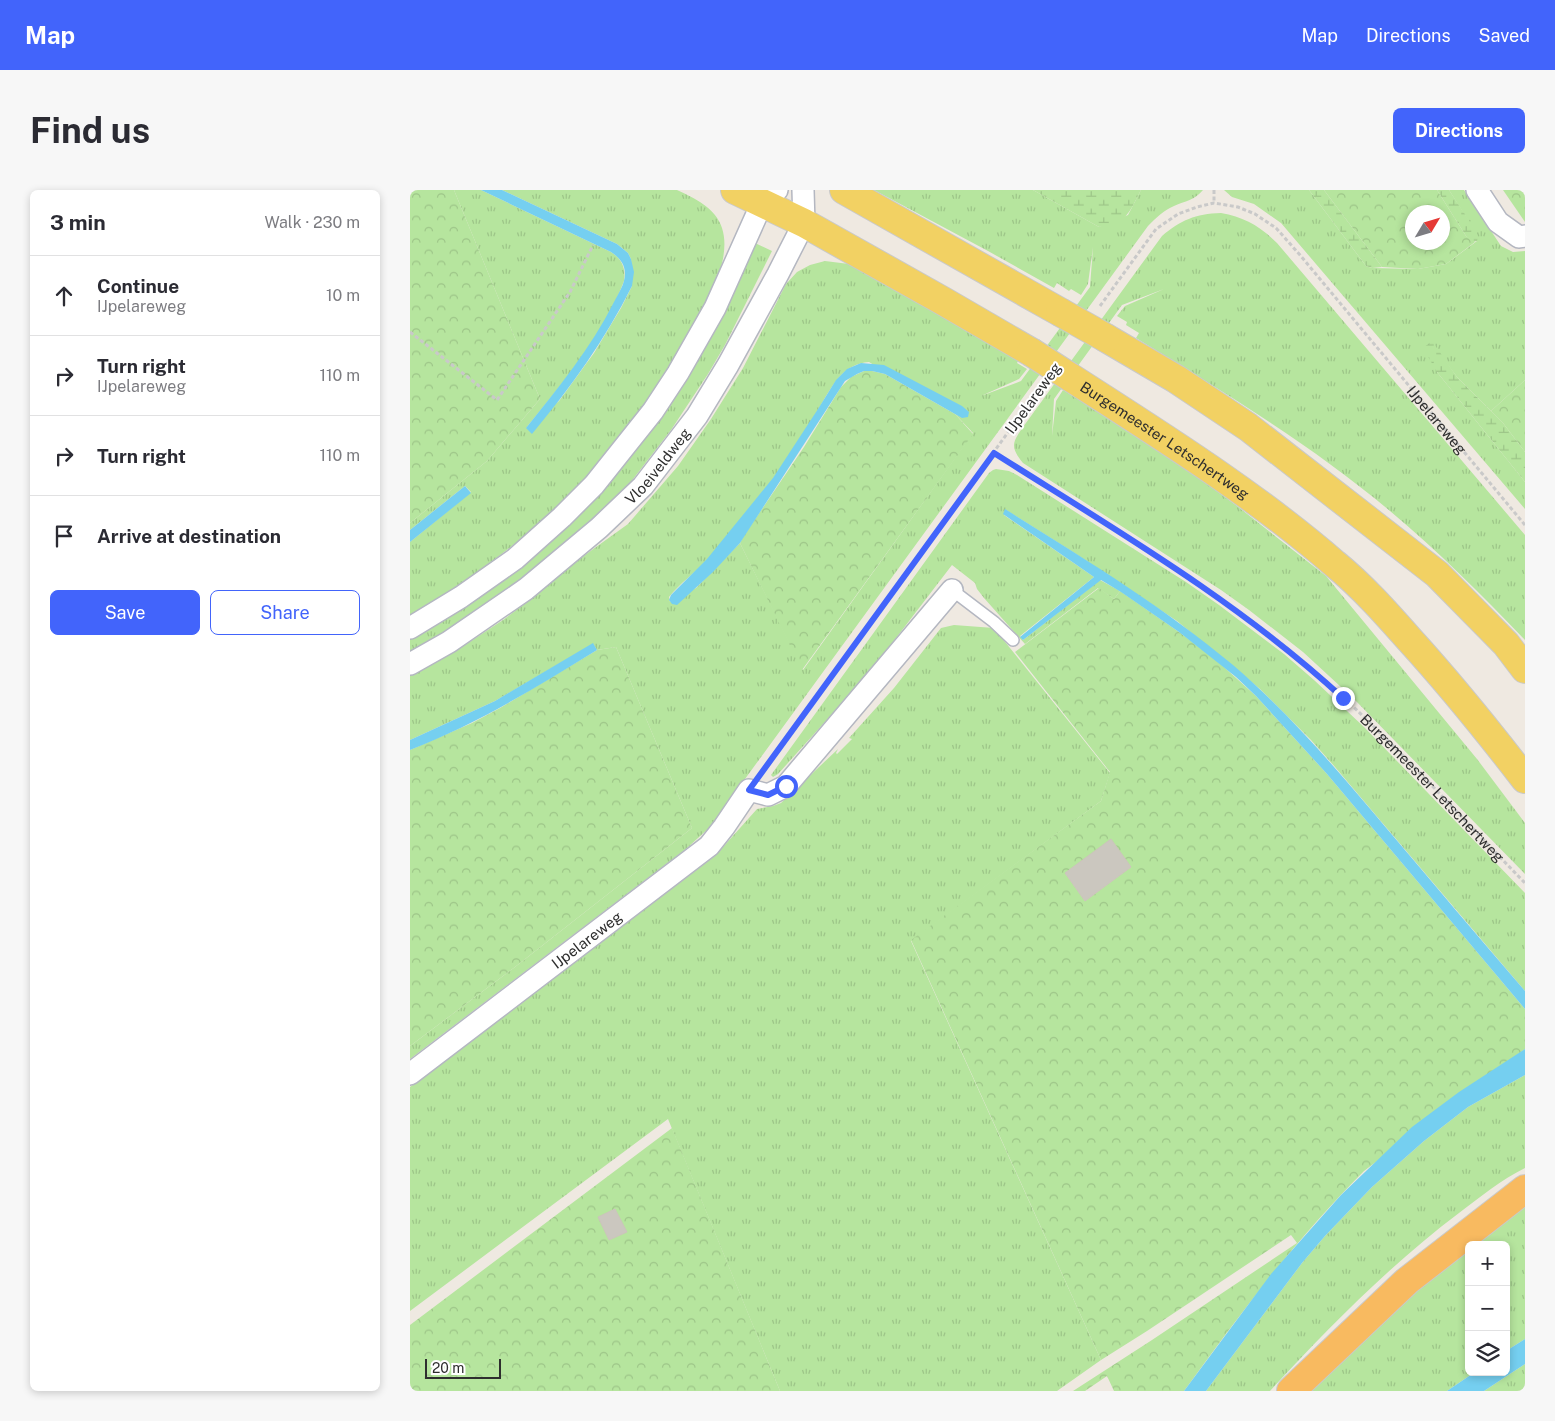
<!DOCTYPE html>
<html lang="en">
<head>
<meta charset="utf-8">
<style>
	:root { --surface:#fff; --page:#f7f7f7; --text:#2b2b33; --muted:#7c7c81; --line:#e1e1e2; --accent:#4264fb }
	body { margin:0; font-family:"Public Sans",sans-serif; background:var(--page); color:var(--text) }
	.controls { position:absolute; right:15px; bottom:15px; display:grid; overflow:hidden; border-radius:8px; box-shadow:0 2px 8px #0003 }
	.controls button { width:45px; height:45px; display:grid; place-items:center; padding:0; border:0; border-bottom:1px solid var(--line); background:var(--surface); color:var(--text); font:25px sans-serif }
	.compass { position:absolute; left:995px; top:15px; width:45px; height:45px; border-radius:50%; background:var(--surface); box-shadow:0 2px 8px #0003; rotate:52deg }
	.scale { position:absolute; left:15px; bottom:12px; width:76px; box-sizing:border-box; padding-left:5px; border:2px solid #2e2e2e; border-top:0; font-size:14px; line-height:18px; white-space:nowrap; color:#2e2e2e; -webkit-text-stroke:4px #fff; paint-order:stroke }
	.stop { position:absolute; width:15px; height:15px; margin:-11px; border:4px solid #4264fb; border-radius:50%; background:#fff }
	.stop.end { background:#4264fb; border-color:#fff; box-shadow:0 1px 5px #0008 }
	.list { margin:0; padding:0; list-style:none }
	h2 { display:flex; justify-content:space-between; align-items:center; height:65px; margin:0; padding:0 20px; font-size:21px }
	h2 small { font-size:16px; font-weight:400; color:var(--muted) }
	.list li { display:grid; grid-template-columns:32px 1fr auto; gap:15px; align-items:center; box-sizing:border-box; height:80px; padding:0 20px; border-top:1px solid var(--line) }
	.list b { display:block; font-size:19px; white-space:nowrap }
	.list p { margin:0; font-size:16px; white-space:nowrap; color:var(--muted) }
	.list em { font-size:16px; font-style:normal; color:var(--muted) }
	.actions { display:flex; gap:10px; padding:15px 20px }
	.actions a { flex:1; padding:11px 0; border:1px solid var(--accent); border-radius:8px; text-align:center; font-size:18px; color:var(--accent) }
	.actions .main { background:var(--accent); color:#fff }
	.icon { flex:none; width:28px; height:28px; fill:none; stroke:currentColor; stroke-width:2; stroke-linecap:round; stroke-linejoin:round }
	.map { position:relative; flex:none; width:1115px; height:1201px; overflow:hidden; border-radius:8px }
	header { display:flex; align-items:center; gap:30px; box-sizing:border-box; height:70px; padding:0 25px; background:var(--accent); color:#fff }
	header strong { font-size:24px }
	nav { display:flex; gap:28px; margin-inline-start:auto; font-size:18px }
	.intro { display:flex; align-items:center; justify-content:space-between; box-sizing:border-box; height:120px; padding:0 30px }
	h1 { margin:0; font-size:35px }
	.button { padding:12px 22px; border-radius:8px; background:var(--accent); color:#fff; font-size:18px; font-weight:700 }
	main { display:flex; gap:30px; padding:0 30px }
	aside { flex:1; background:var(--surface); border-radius:8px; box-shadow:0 2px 8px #0003 }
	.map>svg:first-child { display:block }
	.grass { fill:url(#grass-tufts); fill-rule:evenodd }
	.forest { fill:url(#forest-crowns); fill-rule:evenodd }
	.wetland { fill:url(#wetland-marsh) }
	.water { fill:#75cff0 }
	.building { fill:#cbc7bf; stroke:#cbc5ba }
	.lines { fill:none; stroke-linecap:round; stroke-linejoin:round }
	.service-casing { stroke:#b4b7c1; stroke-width:14 }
	.minor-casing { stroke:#b4b7c1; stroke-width:24 }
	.primary-casing { stroke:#c9c9c9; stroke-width:30 }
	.trunk-casing { stroke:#c9c9c9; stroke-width:30 }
	.path { stroke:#c9c9c9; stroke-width:3; stroke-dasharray:4 2.5; stroke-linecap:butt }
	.service { stroke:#fff; stroke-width:11 }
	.minor { stroke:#fff; stroke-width:21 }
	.primary { stroke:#f2d163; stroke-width:28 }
	.trunk { stroke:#f8ba60; stroke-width:28 }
	.primary-bridge-casing { stroke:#c9c9c9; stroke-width:30; stroke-linecap:butt }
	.primary-bridge { stroke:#f2d163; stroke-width:28 }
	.route { stroke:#4264fb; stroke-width:6 }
	.labels { text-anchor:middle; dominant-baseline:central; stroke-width:4; stroke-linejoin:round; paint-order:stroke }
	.street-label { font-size:15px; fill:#2e2e2e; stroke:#fff }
</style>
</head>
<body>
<header>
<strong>Map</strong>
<nav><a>Map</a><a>Directions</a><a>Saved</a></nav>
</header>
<div class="intro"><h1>Find us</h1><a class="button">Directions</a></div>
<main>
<aside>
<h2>3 min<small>Walk · 230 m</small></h2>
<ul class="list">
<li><svg class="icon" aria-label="ahead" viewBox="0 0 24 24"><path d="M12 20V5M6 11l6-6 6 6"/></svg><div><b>Continue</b><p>IJpelareweg</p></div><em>10 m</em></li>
<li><svg class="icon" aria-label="right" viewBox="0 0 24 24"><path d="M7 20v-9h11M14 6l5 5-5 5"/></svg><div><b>Turn right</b><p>IJpelareweg</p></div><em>110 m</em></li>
<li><svg class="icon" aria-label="right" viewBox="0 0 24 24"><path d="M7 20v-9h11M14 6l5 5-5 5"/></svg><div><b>Turn right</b></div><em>110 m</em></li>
<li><svg class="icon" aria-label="arrive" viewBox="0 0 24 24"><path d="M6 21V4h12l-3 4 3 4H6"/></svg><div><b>Arrive at destination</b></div></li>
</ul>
<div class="actions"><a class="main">Save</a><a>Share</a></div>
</aside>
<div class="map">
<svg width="1115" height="1201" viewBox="0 0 1115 1201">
	<defs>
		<pattern id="grass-tufts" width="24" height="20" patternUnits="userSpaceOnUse" patternTransform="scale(1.25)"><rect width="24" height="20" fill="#b6e59e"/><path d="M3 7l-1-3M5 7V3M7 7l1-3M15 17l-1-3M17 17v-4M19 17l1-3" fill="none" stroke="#9dc588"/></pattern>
		<pattern id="forest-crowns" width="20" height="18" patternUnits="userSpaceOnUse" patternTransform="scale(1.25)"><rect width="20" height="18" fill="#b6e59e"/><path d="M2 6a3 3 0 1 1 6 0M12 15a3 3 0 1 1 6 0" fill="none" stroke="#9dc588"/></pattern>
		<pattern id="wetland-marsh" width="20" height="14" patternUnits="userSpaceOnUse" patternTransform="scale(1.25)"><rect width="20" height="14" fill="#b6e59e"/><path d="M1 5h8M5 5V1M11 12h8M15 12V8" fill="none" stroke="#9dc588"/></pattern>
	</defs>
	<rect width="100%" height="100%" fill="#efe9e1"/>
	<g class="grass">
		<path d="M44,0H71L201,62C212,69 216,78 214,91C194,144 152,194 116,238L149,211L184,163L211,118L222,96L221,69L218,63L207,54L92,0H267C284,8 306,18 312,38C323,72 294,118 277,147C268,163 259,180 248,196C216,244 178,289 135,328C93,366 48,397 0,426V352L61,302L55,296L0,340V333L77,271L130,209Z"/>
		<path d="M464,0H623L689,37L718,25L731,0H793C785,10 775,11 764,16C754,20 746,28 738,36L300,637L276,659L0,869V856L105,777L282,638L206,457L187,460L183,454L85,511L0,550V486L55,455L93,430L129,403L168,370L218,334L268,276L301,229L333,178L376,94L387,82L400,75L415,71L439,74L599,160L597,164L608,171L607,173L617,179L609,189L571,206L611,191L680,97L683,57L678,94L671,105L661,99L659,101L647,93L644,98L578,61ZM459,172L554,229L545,224L563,243L393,480L330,353L286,398L260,412L259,407C270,393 285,383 297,370C340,324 381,267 412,213C424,193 434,174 459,172Z"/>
		<path d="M814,0H899L956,76L962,78L1008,79L1036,74L1067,51L1065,41L1039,0H1054L1091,56L1103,62L1115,61V190L1081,221L1047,187L1035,171L1027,182L1115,292V319L871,33L844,14L822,7Z"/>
		<path d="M811,23C834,27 850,36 867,53L1115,345V450C1072,405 1028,361 980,321C902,255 813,202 726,148L729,143L716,135L717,132L707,126L715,116L754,99L712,115L644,209L642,246L646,211L653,200L663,206L664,205L705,226L827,316L916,386L1067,569L1115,633V684L944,509L893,462L839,420L811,400L613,273C600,257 602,253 613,237L752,46C771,30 785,24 811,23Z"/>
		<path d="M345,53L362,61L315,155L298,184L261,240L220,293L150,363L0,467V446L155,333Z"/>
		<path d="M586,279L599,281L607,285L776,392L809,415L874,464L904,490L954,537L1115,703V801L925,577L901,550L850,499L767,431L663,362L596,320L594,325L684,387L610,446L613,450L690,390L710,401L704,409L688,398L615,454L574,408L567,399L565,393L542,375L460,482L368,584L363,587L361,585L579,283L583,280Z"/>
		<path d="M544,435L584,438L700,583L691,611L501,751L691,1170L647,1201H370L258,929L0,1121V897L305,666L347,619L363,616L371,613L428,559L426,563L427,564L442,549L439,548L484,498L531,438Z"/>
		<path d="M1115,885V978C1091,990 1070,1007 1049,1023C980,1075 919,1137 860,1201H796L892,1073L915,1046L962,997L1014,951L1058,917Z"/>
		<path d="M1115,1011V1149L1096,1161V1055H1059V1182H1065L1037,1201H899C937,1161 975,1121 1017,1085C1049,1059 1082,1035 1115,1011Z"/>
		<path d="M1115,1174V1201H1074Z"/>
	</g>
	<g class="forest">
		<path d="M0,0H44L130,209L77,271L0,333Z"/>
		<path d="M914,0H1027L1056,46L1065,52L1036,74L1008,79L972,77ZM1002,22H1032V52H1002Z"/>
		<path d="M1093,0H1115V32Z"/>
		<path d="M454,181H462L475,184L545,224L563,244L392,480L330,353L333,347L394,257L431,197L441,187Z"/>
		<path d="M1115,190V262L1093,233L1081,221Z"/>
		<path d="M689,398L704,409L710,401L769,442L805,469L846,506L917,584L1115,819V859L954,981C886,1049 830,1124 774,1201H704L697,1186L675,1201H663L742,1150L887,1053L881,1045L737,1141L691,1170L501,750L691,611L700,582L605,462ZM701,650L721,677L675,711L655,683Z"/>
		<path d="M206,457L282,638L105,777L0,856V560L62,533L90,518L187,460Z"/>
		<path d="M262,938L370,1201H0V1135ZM205,1019L216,1042L199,1050L189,1027Z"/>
	</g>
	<g class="wetland">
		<path d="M623,0H731C719,23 717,33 689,37Z"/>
		<path d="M899,0H914L972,77L962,78L956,76Z"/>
		<path d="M1027,0H1039L1066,41L1068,47L1067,51L1063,52L1056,46Z"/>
		<path d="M1022,151L1047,187L1093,233L1115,262V292L1027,182L1013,158Z"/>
	</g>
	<g class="water">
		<path d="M71,0H92L207,54L218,63L221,69L224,82L222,96C195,150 161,197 122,244L116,238C148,198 181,158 204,112C208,104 215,94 215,84C215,74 209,67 201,62Z"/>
		<path d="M451,173L474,175L552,216L559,222L558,227L552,228L475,184L462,181H454L447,184L435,191L330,353L303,382L267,415L262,414L259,410L261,405L297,369L363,288L408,219L426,190L437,179Z"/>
		<path d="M55,296L61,303L0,352V340Z"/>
		<path d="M595,319C673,368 753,416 823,475C881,525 929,582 978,640C1024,694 1069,748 1115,801V819L917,584L846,506L826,487L769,442L711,402L691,390L613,450L610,447L684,387L593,324Z"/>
		<path d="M183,453L187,460C127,497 67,534 0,560V550L85,511Z"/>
		<path d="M1115,859V885L1058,917L1014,951L962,997L915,1046L892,1073L796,1201H774L861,1084L931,1005L1002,937L1049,902Z"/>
		<path d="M1115,1149V1174L1074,1201H1037L1065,1182H1096V1161Z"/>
	</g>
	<g class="building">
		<path d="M701,649L721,677L675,711L655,683Z"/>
		<path d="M205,1019L217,1042L199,1050L188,1027Z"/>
	</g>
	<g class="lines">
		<defs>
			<path id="service" d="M542,400L584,432L603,450"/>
			<g id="minor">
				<path d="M1067,0L1088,32L1109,47L1115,46"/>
				<path d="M0,438L51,407L105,369L152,327L184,295L243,221L268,183L305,118L352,13L367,0"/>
				<path id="s3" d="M0,474L39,452L116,399L189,338L233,296L287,226L318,175L368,84L394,33L393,0"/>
				<path id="s4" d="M0,884L299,656L314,637L339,600L358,605L376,596L542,400"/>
			</g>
			<g id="primary">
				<path d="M325,0L394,33L533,111L621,162"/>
				<path d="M434,0L650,122"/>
				<path d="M696,148L766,189L838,237L1027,384L1096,454L1115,479"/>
				<path id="s5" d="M660,187C750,245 843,303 925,374C952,396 976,423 999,449C1040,494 1078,541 1115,589"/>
			</g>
			<path id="trunk" d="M881,1201L997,1091L1115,999"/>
		</defs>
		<use href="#service" class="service-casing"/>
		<use href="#minor" class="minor-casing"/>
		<use href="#primary" class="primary-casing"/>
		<use href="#trunk" class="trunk-casing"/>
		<g class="path">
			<path d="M804,0V13"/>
			<path id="s1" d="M690,116L746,39L768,24L787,17L804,13L828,17L845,24L866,38L890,65L1115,335"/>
			<path d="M0,142L87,210L160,102L183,55"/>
			<path id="s2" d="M584,263C652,306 721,348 787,393C816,413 846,433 873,455C961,526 1036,612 1115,693"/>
			<path d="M354,580L630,198"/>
		</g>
		<use href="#service" class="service"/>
		<use href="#minor" class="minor"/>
		<use href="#primary" class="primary"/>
		<use href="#trunk" class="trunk"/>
		<defs>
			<g id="primary-bridge">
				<path d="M650,122L696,148"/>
				<path d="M621,162L660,187"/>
			</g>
		</defs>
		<use href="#primary-bridge" class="primary-bridge-casing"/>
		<use href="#primary-bridge" class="primary-bridge"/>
	</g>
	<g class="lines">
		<path class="route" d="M376,596L358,605L339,600L584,263C704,339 828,411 933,508"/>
	</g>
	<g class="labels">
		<g class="street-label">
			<text transform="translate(623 208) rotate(-54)">IJpelareweg</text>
			<text stroke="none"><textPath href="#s1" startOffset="478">IJpelareweg</textPath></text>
			<text stroke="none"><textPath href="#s5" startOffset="114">Burgemeester Letschertweg</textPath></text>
			<text stroke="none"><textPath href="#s3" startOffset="319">Vloeiveldweg</textPath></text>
			<text stroke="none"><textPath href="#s2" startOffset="554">Burgemeester Letschertweg</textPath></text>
			<text stroke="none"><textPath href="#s4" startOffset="222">IJpelareweg</textPath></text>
		</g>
	</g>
</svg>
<div class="controls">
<button>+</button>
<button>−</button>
<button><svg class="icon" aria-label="layers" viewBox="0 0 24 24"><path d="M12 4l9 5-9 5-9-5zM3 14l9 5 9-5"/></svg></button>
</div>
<svg class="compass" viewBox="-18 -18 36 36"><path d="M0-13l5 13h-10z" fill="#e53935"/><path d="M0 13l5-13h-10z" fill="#7c7c81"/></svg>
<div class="scale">20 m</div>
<div class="stop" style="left:376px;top:596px"></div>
<div class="stop end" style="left:933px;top:508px"></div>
</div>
</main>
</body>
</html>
